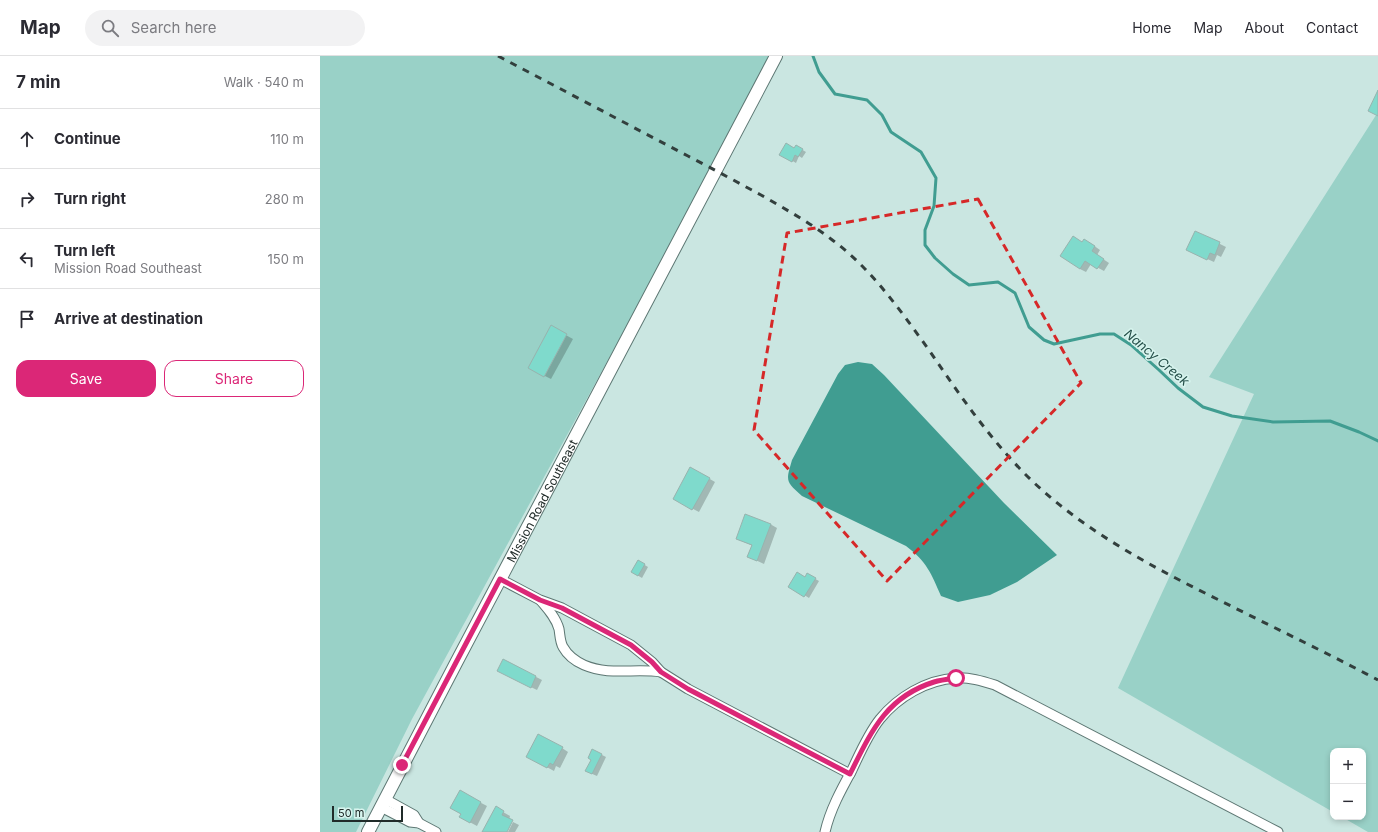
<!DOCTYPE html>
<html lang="en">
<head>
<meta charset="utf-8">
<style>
	:root { --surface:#fff; --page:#f2f2f3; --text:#2b2b33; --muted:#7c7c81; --line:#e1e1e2; --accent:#db2777 }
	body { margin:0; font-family:Inter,sans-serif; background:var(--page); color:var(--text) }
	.controls { position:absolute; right:12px; bottom:12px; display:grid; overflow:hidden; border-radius:8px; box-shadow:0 2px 6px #0003 }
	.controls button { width:36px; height:36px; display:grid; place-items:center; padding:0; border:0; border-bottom:1px solid var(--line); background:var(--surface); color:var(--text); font:20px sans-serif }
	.scale { position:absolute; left:12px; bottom:10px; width:71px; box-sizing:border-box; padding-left:4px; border:2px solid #202b29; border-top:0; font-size:11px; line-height:14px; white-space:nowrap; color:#202b29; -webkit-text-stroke:3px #d7f4ee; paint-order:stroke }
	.stop { position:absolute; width:12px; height:12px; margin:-9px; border:3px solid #db2777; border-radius:50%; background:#fff }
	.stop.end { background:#db2777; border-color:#fff; box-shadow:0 1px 4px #0008 }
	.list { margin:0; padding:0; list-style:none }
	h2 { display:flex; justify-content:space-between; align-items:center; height:52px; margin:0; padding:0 16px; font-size:17px }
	h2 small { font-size:13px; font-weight:400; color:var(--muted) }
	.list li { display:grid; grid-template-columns:26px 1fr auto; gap:12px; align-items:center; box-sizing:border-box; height:60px; padding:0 16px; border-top:1px solid var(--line) }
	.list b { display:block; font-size:15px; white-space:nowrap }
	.list p { margin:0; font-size:13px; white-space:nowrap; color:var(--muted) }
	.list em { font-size:13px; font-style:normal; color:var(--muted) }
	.actions { display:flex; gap:8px; padding:12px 16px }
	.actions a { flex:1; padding:9px 0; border:1px solid var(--accent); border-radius:12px; text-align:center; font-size:14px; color:var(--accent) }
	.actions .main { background:var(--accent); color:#fff }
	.icon { flex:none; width:22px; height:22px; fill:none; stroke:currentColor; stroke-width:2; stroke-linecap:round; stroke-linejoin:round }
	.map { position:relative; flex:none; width:1058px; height:776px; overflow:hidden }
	header { display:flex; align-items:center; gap:24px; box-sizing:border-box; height:56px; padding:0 20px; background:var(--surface); border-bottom:1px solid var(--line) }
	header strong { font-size:19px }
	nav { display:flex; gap:22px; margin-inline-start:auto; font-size:14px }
	.search { width:280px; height:36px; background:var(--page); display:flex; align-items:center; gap:10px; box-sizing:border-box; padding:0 14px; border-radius:22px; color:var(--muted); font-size:15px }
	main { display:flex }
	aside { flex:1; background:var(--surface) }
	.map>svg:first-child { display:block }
	.green { fill:#99d1c7 }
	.water { fill:#409d91 }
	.shadow { fill:#0003 }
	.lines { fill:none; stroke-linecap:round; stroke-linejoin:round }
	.stream { stroke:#409d91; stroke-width:3 }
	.building { fill:#7fdacc; stroke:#98b3ae }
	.street-casing { stroke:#5d7773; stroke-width:11 }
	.secondary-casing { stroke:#5d7773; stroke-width:14 }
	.street { stroke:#fff; stroke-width:9 }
	.secondary { stroke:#fff; stroke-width:12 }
	.rail { stroke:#323f3d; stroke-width:3; stroke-dasharray:7 7; stroke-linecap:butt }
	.route { stroke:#db2777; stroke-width:5 }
	.marked { fill:none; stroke:#d62828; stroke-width:3; stroke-dasharray:8 5; stroke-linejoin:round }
	.labels { text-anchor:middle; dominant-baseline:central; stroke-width:3; stroke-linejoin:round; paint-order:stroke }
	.street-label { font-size:12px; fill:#202b29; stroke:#d7f4ee }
	.water-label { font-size:13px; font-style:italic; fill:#254f49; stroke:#d7f4ee }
</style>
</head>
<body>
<header>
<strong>Map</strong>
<div class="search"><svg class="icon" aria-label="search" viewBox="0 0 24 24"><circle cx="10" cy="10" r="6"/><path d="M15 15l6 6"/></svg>Search here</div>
<nav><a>Home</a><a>Map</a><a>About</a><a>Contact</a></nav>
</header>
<main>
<aside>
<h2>7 min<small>Walk · 540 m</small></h2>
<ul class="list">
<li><svg class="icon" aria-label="ahead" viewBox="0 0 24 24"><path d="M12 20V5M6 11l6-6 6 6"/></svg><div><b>Continue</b></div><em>110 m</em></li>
<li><svg class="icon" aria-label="right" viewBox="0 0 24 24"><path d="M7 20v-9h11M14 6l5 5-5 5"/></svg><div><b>Turn right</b></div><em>280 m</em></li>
<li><svg class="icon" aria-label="left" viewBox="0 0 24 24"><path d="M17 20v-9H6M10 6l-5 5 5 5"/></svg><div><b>Turn left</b><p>Mission Road Southeast</p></div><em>150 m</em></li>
<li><svg class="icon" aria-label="arrive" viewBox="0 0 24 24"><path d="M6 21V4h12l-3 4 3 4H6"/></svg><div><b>Arrive at destination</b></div></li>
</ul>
<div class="actions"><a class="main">Save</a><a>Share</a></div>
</aside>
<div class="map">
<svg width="1058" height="776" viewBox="0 0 1058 776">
	<rect width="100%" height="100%" fill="#cae6e1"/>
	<g class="green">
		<path d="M0,0H454L92,663L36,776H0Z"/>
		<path d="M1058,56V776H1048L1022,761H1043V695H1013V756L798,632L934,338L889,321Z"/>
	</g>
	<path class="water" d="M538,306L552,308L564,319L684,447L737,499L697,526L670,539L638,546L621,540C611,517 607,506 586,490L482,440C465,425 466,425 472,404L518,318L525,309Z"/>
	<g class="shadow">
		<path d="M476,90L486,96L482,102L479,100L476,107L461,98L475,93Z"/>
		<path d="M876,176L906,191L901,201L897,199L894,206L874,197Z"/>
		<path d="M762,187H770L780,194L777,199L789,207L784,215L771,208L766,216L760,213Z"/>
		<path d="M231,271L253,283L231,323L209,312Z"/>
		<path d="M371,412L395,426L379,456L354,443Z"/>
		<path d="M450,468L457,472L444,508L429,501L433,490L417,483Z"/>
		<path d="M318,505L328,511L322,522L312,516Z"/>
		<path d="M488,519L499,525L489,542L470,530L485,522Z"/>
		<path d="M183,604L222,624L217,634L184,618Z"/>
		<path d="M242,692L248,696L240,712L236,710L234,715L214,704Z"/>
		<path d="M272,694L286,701L277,720L270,717Z"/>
		<path d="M140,736L167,750L157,770L140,761L142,758Z"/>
		<path d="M176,752L190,760L186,776H163Z"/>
		<path d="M193,766L199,769L195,776H188Z"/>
	</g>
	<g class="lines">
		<path class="stream" d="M493,0L499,16L515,38L547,44L562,59L571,76L601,96L616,122L614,150L605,174V189L615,202L633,218L649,229L678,226L695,237L709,271L724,284L734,288L780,278H794L811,289L839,314L858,332L883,351L912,360L953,366L1010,365L1039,376L1058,385"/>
	</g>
	<g class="building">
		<path d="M1058,34V60L1048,55Z"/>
		<path d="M466,87L474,92L476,89L483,93L478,101L475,99L472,106L459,99Z"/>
		<path d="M875,175L900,186L895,199L890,197L887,204L866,194Z"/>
		<path d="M753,180L762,186L764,183L775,190L772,195L784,203L777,213L765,205L760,213L740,200Z"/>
		<path d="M231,269L247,278L224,321L208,312Z"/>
		<path d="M370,411L390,422L372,454L353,443Z"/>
		<path d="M425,458L451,468L437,505L427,501L432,489L416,483Z"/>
		<path d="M318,504L325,508L318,520L311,516Z"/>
		<path d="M477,516L485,521L487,517L496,522L484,541L468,531Z"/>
		<path d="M183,603L216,620L211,632L177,615Z"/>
		<path d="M218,678L243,691L233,709L230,707L227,712L206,701Z"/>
		<path d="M272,693L282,698L272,718L265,715L271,704L268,702Z"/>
		<path d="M140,734L161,746L150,767L139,761L141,758L130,752Z"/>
		<path d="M176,750L184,755L182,759L193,764L187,776H162Z"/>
	</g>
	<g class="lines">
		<defs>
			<g id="street">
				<path d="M180,523L220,544L242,552L311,589L332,606L341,616L368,633L530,718"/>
				<path d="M221,545C228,553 236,562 239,573C240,579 240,586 243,591C248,600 255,605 264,609C290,620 314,612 341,616"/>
				<path d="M65,743L94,759L99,767"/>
				<path d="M61,751L90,766L99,767L116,776"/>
				<path d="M505,776C510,754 521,734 532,714C540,697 548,678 560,663C578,641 606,624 636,622C649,621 662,625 675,629L958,776"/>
			</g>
			<g id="secondary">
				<path id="s1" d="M48,776L136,607L456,0"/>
			</g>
		</defs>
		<use href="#street" class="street-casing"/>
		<use href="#secondary" class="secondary-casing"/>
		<use href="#street" class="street"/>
		<use href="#secondary" class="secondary"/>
		<path class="rail" d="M178,0C241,33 305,67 368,100C393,113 417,126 441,139C465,153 489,166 511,183C551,212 580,254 609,294C639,338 669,382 707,420C766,478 842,516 915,552C963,576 1011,599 1058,624"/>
	</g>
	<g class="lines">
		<path class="route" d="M82,709L180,523L220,544L242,552L311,589L332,606L341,616L368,633L530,718C551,676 566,641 614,626C621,624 629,623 636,622"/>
	</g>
	<path class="marked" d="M658,143L761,327L567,525L434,374L467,177Z"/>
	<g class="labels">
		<g class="street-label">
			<text stroke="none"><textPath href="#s1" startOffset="374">Mission Road Southeast</textPath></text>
		</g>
		<g class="water-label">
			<text transform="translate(837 301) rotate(40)">Nancy Creek</text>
		</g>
	</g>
</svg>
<div class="controls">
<button>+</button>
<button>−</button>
</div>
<div class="scale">50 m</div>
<div class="stop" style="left:636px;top:622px"></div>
<div class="stop end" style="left:82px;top:709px"></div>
</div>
</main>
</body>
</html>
